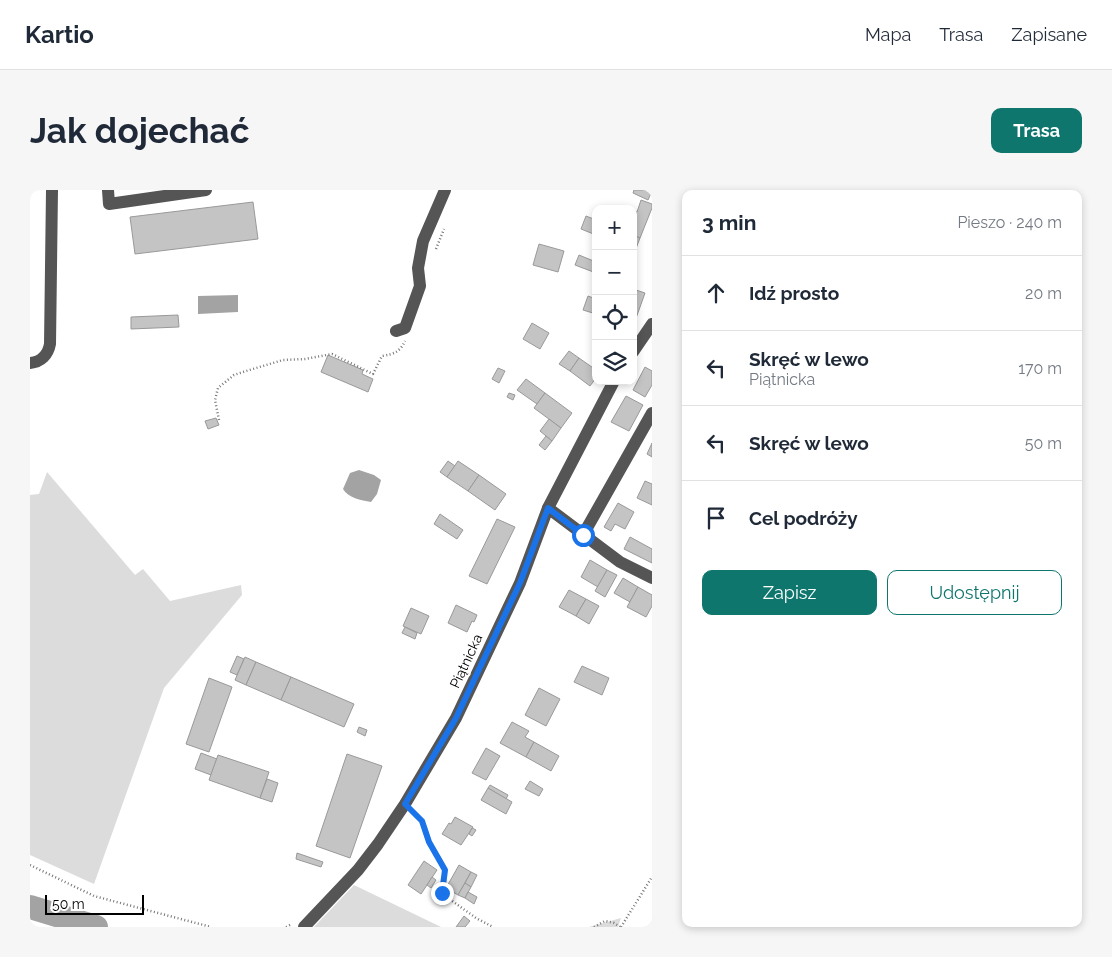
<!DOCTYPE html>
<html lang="pl">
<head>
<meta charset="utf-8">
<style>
	:root { --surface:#fff; --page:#f6f6f7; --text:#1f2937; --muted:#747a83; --line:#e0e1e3; --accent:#0f766e }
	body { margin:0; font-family:Raleway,sans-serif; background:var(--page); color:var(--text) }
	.controls { position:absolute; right:15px; top:15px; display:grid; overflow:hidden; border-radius:10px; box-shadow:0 2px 8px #0003 }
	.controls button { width:45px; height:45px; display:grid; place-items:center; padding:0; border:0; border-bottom:1px solid var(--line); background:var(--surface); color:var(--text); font:25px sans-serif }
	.scale { position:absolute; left:15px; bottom:12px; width:99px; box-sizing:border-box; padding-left:5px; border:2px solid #000; border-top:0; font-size:14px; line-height:18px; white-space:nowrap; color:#000; -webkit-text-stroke:4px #fff; paint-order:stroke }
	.stop { position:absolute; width:15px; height:15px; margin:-11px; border:4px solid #1a73e8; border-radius:50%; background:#fff }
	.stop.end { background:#1a73e8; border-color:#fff; box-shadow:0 1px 5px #0008 }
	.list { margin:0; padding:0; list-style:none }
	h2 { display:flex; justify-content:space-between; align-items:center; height:65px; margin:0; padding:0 20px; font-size:21px }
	h2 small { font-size:16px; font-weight:400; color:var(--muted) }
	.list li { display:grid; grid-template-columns:32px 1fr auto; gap:15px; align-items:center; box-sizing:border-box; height:75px; padding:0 20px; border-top:1px solid var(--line) }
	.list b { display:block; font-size:19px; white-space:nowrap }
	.list p { margin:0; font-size:16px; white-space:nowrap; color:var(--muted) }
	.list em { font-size:16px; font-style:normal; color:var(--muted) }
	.actions { display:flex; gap:10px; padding:15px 20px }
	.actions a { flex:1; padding:11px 0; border:1px solid var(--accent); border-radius:10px; text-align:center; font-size:18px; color:var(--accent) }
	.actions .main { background:var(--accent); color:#fff }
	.icon { flex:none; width:28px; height:28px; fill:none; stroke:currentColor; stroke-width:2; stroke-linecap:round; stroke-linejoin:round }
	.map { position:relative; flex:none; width:622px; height:737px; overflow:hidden; border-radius:10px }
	header { display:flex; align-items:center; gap:30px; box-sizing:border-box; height:70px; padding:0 25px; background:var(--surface); border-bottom:1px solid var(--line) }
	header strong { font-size:24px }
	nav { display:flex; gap:28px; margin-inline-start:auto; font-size:18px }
	.intro { display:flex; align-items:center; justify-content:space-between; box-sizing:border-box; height:120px; padding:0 30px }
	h1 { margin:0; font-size:35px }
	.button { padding:12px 22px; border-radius:10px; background:var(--accent); color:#fff; font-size:18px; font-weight:700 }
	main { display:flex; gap:30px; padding:0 30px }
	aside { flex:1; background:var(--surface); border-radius:10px; box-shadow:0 2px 8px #0003 }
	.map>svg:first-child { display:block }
	.green { fill:#dcdcdc }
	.water { fill:#a3a3a3 }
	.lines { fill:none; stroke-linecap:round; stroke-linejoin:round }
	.river { stroke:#a3a3a3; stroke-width:24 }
	.building { fill:#c4c4c4; stroke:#999 }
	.path { stroke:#777; stroke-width:2.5; stroke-dasharray:1 2.5; stroke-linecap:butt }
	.minor { stroke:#555; stroke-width:12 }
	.route { stroke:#1a73e8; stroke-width:6 }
	.labels { text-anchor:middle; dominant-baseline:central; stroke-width:4.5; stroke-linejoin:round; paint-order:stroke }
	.street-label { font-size:14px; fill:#000; stroke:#fff }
</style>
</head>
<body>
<header>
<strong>Kartio</strong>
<nav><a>Mapa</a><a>Trasa</a><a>Zapisane</a></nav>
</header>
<div class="intro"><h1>Jak dojechać</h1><a class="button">Trasa</a></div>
<main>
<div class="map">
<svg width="622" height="737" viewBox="0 0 622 737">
	<rect width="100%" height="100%" fill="#fff"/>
	<g class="green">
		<path d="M17,282L105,385L113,379L140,411L211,395L212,405L134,498L64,694L0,665V305L9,304Z"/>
		<path d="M324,695L409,736L411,737H284Z"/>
		<path d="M591,728L588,737H559Z"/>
	</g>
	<g class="water">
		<path d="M208,105V122L168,124V106Z"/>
		<path d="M329,280L344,285L351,290L347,304L341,312C331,310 318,308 313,299L320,283Z"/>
	</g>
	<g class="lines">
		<path class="river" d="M0,717L66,737"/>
	</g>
	<g class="building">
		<path d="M604,0H622V1L618,10L603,3Z"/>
		<path d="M611,10L622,14V18L610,48L603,45V20L607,22Z"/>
		<path d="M223,12L228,49L105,64L100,27Z"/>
		<path d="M556,26L566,30V45L551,39Z"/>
		<path d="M603,45L610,48L605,61L603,60Z"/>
		<path d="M509,54L534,61L528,82L503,75Z"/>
		<path d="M549,65L566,72V83L545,75Z"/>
		<path d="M603,99L615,103L605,131H603Z"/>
		<path d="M558,106L566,109V124L553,120Z"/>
		<path d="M148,125L149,137L101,139V127Z"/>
		<path d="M502,133L519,143L510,159L493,149Z"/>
		<path d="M539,161L549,168L540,181L529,174Z"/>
		<path d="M298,165L333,180L332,184L343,189L338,202L291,182Z"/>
		<path d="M549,168L566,180V188L560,196L540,181Z"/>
		<path d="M615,177L622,181V195L615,207L603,200Z"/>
		<path d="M468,178L475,181L469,193L462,189Z"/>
		<path d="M496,189L515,203L507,214L487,200Z"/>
		<path d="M479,203L485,205L483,210L477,207Z"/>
		<path d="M515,203L542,223L531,238L504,218Z"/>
		<path d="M596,206L613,215L599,241L581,232Z"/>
		<path d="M186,228L189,235L178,239L175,231Z"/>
		<path d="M519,229L531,238L522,251L510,241Z"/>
		<path d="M516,246L522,251L515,260L509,255Z"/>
		<path d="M622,253V267L617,264Z"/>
		<path d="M418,271L425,276L417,287L410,282Z"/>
		<path d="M428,271L449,285L438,301L417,287Z"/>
		<path d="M449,285L476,304L465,320L438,301Z"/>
		<path d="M615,291L622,294V315L607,308Z"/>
		<path d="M588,313L604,322L595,339L585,334L581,341L574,337Z"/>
		<path d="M410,324L433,340L427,349L404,334Z"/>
		<path d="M467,329L485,337L457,394L439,386Z"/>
		<path d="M600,347L622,359V373L594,359Z"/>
		<path d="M560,370L577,380L568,397L551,387Z"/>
		<path d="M577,380L587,385L575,407L565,401Z"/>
		<path d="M593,388L608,397L600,412L584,403Z"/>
		<path d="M608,397L622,405V416L616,427L597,417Z"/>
		<path d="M539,400L556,409L546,426L529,417Z"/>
		<path d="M556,409L569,416L559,434L546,426Z"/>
		<path d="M426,415L447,425L444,432L442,431L437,442L418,433Z"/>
		<path d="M381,418L399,426L391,444L373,436Z"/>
		<path d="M375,437L387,443L385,449L372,443Z"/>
		<path d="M207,466L214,469L207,485L200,482Z"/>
		<path d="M215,467L226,472L216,495L205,490Z"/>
		<path d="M226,472L261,487L251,510L216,495Z"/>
		<path d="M552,476L579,488L572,505L544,492Z"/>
		<path d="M261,487L324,514L314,537L251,510Z"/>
		<path d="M179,488L202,497L179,562L156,554Z"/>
		<path d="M509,498L530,509L516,536L495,525Z"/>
		<path d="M482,532L499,541L495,547L504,552L496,567L470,553Z"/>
		<path d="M329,537L337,540L335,546L327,542Z"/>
		<path d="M504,552L529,566L521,581L496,567Z"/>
		<path d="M456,558L470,566L456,590L442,583Z"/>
		<path d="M171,563L187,569L181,585L165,579Z"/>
		<path d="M317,564L352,576L320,668L286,656Z"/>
		<path d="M188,565L239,582L230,608L179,590Z"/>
		<path d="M237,589L248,593L242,612L230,608Z"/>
		<path d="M500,591L513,599L509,606L495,599Z"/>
		<path d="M460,595L478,605L476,609L458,598Z"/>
		<path d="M458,598L482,612L476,624L451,610Z"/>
		<path d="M425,627L443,637L431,655L412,644L419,633L421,634Z"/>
		<path d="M442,638L446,640L442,646L439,644Z"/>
		<path d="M267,663L293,672L291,677L266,669Z"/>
		<path d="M394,671L407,680L391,704L378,695Z"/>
		<path d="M429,675L441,682L428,705L416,698Z"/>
		<path d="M441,682L447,685L441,697L435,693Z"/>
		<path d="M402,687L406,690L401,698L397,695Z"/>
		<path d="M435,693L441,697L435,708L428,705Z"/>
		<path d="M438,702L447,707L444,714L435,708Z"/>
		<path d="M434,726L440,731L435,737H426Z"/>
	</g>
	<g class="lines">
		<g class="path">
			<path d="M406,59L414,39"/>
			<path d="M189,230L185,210L188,198L204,185L216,181L253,170L275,169L302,164L343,184L352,166C364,164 370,162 375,151"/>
			<path d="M382,622L392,631L399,652L415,680L411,703L446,728L463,737"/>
			<path d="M0,675L64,706L181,737"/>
			<path d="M256,737L262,734"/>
			<path d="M564,737L575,731L584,733L590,737"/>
			<path d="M591,737L622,687"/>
		</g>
		<g class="minor">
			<path d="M78,0L79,14L176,0"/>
			<path d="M366,141L375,138L390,96L388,78L393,51L415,0"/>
			<path d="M603,162L622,134"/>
			<path d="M0,173C11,172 18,165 20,154L22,0"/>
			<path d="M518,318L590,372L622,388"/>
			<path d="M553,345L622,223"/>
			<path d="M274,737L328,680L348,654L375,614L426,528L490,393L518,318L584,191"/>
		</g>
	</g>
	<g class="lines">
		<path class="route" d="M412,703L415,680L399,652L392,631L375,614L426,528L490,393L518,318L553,345"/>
	</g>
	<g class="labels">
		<g class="street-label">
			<text transform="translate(436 471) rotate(-65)">Piątnicka</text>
		</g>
	</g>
</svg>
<div class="controls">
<button>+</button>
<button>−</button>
<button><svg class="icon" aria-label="locate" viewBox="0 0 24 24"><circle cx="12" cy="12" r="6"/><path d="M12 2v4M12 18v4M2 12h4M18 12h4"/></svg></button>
<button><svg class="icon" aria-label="layers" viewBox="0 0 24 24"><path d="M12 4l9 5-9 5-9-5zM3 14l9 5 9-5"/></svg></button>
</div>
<div class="scale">50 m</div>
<div class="stop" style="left:553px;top:345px"></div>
<div class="stop end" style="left:412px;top:703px"></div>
</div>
<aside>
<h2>3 min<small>Pieszo · 240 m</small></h2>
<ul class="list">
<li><svg class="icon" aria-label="ahead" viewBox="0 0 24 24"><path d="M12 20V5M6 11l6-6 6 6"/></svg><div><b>Idź prosto</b></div><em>20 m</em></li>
<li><svg class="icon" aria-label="left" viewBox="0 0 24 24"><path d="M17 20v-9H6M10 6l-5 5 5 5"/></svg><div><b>Skręć w lewo</b><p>Piątnicka</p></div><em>170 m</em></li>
<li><svg class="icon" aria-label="left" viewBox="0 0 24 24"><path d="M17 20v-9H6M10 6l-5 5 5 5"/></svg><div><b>Skręć w lewo</b></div><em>50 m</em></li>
<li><svg class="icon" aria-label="arrive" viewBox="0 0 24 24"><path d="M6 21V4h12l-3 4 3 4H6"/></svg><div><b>Cel podróży</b></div></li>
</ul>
<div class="actions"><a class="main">Zapisz</a><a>Udostępnij</a></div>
</aside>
</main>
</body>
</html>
